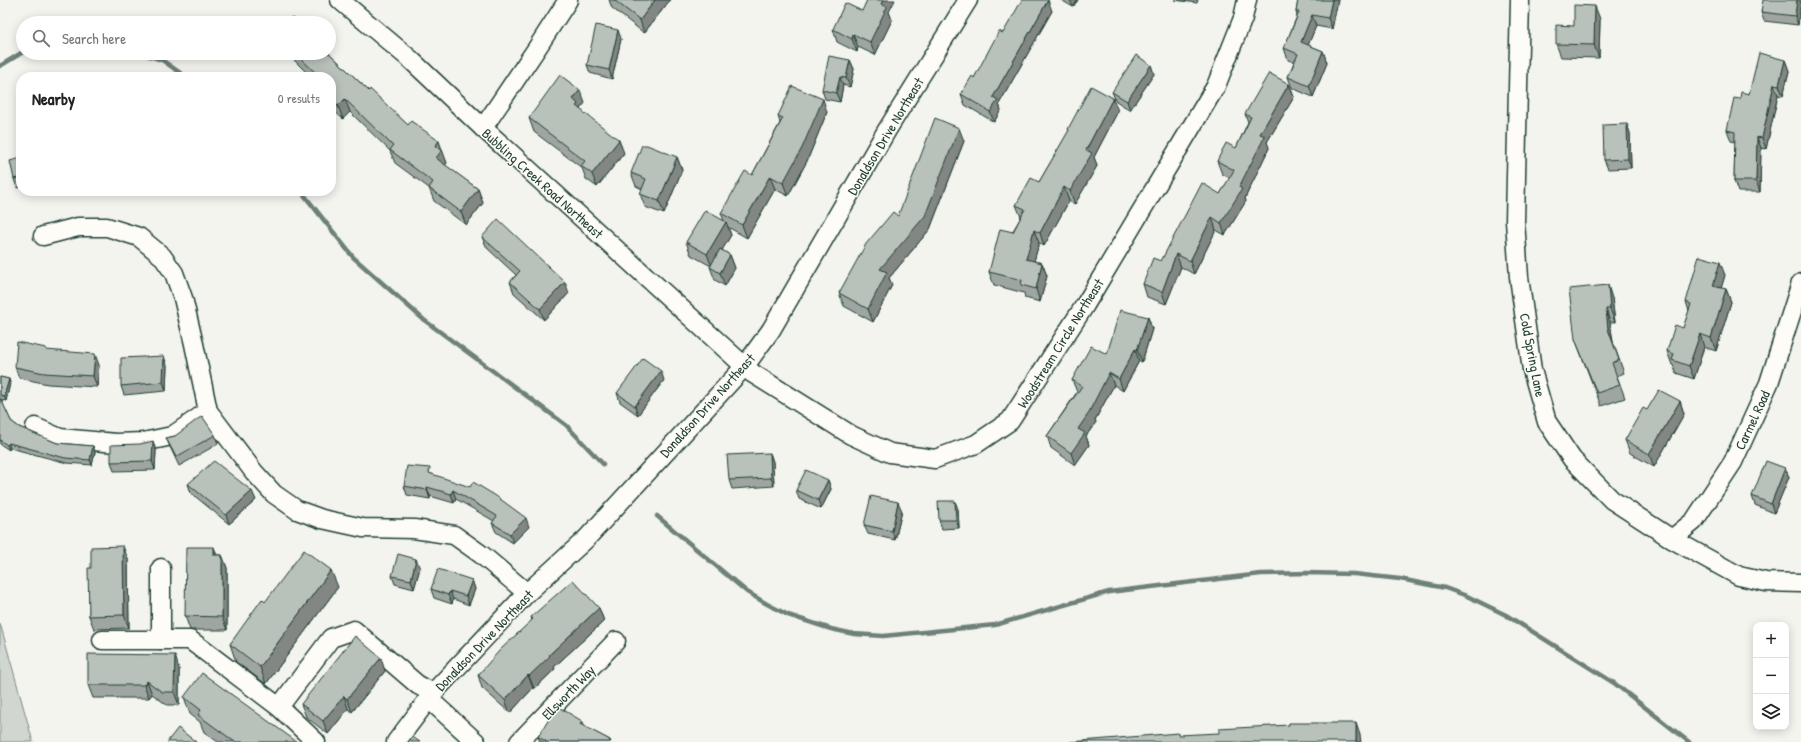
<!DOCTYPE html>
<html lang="en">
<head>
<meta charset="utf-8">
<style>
	:root { --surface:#fff; --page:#f2f2f2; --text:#222; --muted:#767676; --line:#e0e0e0 }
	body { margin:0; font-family:"Patrick Hand",sans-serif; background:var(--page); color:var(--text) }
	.controls { position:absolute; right:12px; bottom:12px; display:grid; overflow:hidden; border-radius:8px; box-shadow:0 2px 10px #0003 }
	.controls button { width:36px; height:36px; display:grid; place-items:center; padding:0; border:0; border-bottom:1px solid var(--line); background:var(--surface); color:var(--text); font:20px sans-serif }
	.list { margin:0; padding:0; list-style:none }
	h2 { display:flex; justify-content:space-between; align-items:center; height:52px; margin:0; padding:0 16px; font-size:17px }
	h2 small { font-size:13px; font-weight:400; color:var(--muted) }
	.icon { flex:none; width:22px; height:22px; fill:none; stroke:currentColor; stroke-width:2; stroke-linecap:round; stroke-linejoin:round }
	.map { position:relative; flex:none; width:1801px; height:742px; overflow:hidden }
	.search { position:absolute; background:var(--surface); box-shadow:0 2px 10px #0003; left:16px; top:16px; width:320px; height:44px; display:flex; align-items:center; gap:10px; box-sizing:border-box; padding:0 14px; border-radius:22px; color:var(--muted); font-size:15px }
	.panel { position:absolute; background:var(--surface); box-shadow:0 2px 10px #0003; left:16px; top:72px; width:320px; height:124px; border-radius:16px }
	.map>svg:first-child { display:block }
	.green { fill:#d1d6d1; stroke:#788a82 }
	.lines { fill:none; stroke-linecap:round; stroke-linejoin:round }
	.stream { stroke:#6e8179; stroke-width:4.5 }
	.minor-casing { stroke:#1f3d34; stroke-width:21 }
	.minor { stroke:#fdfcf7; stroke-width:18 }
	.wall { fill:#9fa6a1; stroke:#1f3d34 }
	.shaded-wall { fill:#828783; stroke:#1f3d34 }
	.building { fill:#b9c1bb; stroke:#1f3d34 }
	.labels { text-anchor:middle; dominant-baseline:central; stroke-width:3; stroke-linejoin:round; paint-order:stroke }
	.street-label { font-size:14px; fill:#1f3d34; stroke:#fdfcf7 }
</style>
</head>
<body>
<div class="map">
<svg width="1801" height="742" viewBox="0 0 1801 742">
	<rect width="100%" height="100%" fill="#f4f4ef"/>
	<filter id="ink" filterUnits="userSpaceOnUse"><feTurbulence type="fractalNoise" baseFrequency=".025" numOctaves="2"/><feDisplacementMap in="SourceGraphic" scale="8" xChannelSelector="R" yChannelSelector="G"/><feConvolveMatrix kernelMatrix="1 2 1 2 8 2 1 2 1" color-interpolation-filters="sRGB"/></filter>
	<g filter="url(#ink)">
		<path class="green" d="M0,623L33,742H0Z"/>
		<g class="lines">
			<g class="stream">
				<path d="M141,53L162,60L186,77"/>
				<path d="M0,66L23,52"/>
				<path d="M301,191L353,257L424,320L566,425L603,464"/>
				<path d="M657,516L747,592L767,604L788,615L831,629L854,634L883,636L995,625L1109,592L1261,574L1307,573L1354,574L1400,579L1445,588L1467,596L1506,615L1614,683L1689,742"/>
			</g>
			<defs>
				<g id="minor">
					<path d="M340,0L410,59L483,128L752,373L851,435L890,453L935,459L976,444L1010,421L1085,305L1216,86L1243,18L1247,0"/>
					<path d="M1520,0L1515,221L1519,277L1532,370L1547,422L1572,459L1612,500L1672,539L1739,576L1766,582L1801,583"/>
					<path d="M483,128L537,48L568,0"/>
					<path d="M43,236L78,227H107L139,237L162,256L174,273L183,298L194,344L208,411L254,472L274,494L297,510L322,519L363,528L414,529L454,535L482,555L527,593"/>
					<path d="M35,427L60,438L116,443L143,442L172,436L208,411"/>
					<path d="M1672,539L1694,521L1733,462L1769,383L1801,283"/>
					<path d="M102,640H190L279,707L331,638L354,630L418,685L433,693"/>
					<path d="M161,640V568"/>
					<path d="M429,699L476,742"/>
					<path d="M279,707L316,742"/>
					<path d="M396,742L433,693L527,593L586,539L745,366L771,330L887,130L968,0"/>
					<path d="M519,742L616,641"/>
				</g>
			</defs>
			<use href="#minor" class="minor-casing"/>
			<use href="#minor" class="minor"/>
		</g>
		<g class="wall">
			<path d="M609,0H670L644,33L612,8Z"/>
			<path d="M1061,0H1078L1073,7Z"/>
			<path d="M1174,0H1198L1197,3Z"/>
			<path d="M1298,0H1338L1332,29L1316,26L1308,45L1323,51L1327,63L1313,97L1292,88L1288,77L1294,62L1288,60L1284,48L1297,16L1296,12Z"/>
			<path d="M1801,0L1798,25L1764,21L1761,12Z"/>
			<path d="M862,11L889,12L892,20L875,55L858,47L857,52L837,42L833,29Z"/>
			<path d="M1052,11L999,104L1001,110L994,122L965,105L961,94L974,78L1003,33Z"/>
			<path d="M1600,19L1599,58L1561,57L1556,44L1574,26Z"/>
			<path d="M621,39L612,79L590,73L587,65Z"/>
			<path d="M287,53H329L369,91L408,125L444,154L443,155L447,163L445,165L478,189L483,203L466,225L434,201L429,188L395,163L390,151L350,112L343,119L331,108V77H311Z"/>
			<path d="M850,60L854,69L850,87L843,85L840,102L825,99L822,90Z"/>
			<path d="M1785,60L1789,71L1783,96L1778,95L1766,149L1761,148L1760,192H1738L1734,181L1735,142L1731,141L1727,130L1749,94Z"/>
			<path d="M1151,65L1154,74L1130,110L1116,101L1112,92Z"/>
			<path d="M1289,84L1294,97L1267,142L1269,148L1245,198L1246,201L1225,235L1216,230L1194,274L1181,267L1166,304L1147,297L1143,284L1161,261L1220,194L1230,178L1222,174L1217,161L1236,148L1248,122L1245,114Z"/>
			<path d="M585,103L580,109L624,153L597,187L586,179L582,168L534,132L529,118Z"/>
			<path d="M1118,111L1094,157L1097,166L1075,204L1069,201L1044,246L1039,243L1034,261L1042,263L1047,276L1040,302L1025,298L1024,293L994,285L989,272L1021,217L1016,205L1039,182L1069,131L1068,129Z"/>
			<path d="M827,112L807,161L788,196L775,189L747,238L728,227L731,235L722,250L730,255L735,268L725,286L715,280L710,267L711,266L691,255L686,242L724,221L721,213L752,175L780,123L778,116Z"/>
			<path d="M1627,124L1630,133L1631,168L1608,169L1604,160Z"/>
			<path d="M964,141L930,229L889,278L892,285L873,322L844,306L839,293L898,216Z"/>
			<path d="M677,157L682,170L664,214L645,207L640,194L642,189L636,186L631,173Z"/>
			<path d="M21,158V187L17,188L14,179Z"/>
			<path d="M482,237L569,293L544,320L514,293L510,282L516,275L487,248Z"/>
			<path d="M1725,275L1721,288L1726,289L1731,302L1716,351L1704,347L1694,379L1676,373L1673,365H1672L1667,351L1683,328L1689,311L1686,302Z"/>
			<path d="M1612,298L1615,322H1610L1613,342L1624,373L1617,376L1625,398L1601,406L1575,339Z"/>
			<path d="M1148,317L1152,329L1142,362L1139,361L1123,391L1114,385L1095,420L1096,422L1086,436L1089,445L1075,465L1051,448L1047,436L1077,392L1072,380L1107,354Z"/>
			<path d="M46,348V350L99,365L97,387L48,384L19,378L15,367Z"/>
			<path d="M167,365L166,391L124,395L121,386Z"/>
			<path d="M0,377L9,379L10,383L6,401L1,400L11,421L19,427L57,443L93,446L95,452L92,465L67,463L10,448L9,450L0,444V400H1H0Z"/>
			<path d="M664,380L638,415L620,402L617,393Z"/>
			<path d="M1680,401L1684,414L1654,467L1630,453L1625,440L1647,410Z"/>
			<path d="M215,435L218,444L179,466L170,447L166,438L175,436Z"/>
			<path d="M156,450L155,470L114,471L111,462Z"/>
			<path d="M770,453L773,462L774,486L732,489L729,480Z"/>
			<path d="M1785,468L1789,477L1774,513L1755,505L1752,496Z"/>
			<path d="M432,474L529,527L513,543L496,532L492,523L494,521L456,499L454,503L430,496V499L407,495L404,486Z"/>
			<path d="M828,480L831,489L821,509L799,499L796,490Z"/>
			<path d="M188,484L256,500L229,524L191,493Z"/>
			<path d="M958,509L959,528L942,529L939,520Z"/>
			<path d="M902,511L895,540L868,534L864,525Z"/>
			<path d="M217,555H222L227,568V630H190L185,616Z"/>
			<path d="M128,559L129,628L94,629L89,616L91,568Z"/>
			<path d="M416,559L420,568L414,589L395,584L392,576Z"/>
			<path d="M472,580L475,589L469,605L453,599L452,604L434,598L431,589Z"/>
			<path d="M338,587L266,684L236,662L230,644L265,602Z"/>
			<path d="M599,608L604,621L554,667L555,669L534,689L533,688L510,713L482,688L478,675L532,620L531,617Z"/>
			<path d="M179,669V705H167L152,694L149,698H93L88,685Z"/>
			<path d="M385,671L352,712L348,709L328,734L306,717L301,704Z"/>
			<path d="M184,697L297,742H218L204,732L200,722L190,714Z"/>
			<path d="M583,726L610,740L611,742H540L538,737Z"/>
		</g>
		<g class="shaded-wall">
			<path d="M655,0H670L644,33L640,20Z"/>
			<path d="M883,0H895L889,12L892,20L875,55L870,42L881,4Z"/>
			<path d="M1048,0L1052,11L999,104L1001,110L994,122L990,112L993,97Z"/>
			<path d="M1070,0H1078L1073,7Z"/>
			<path d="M1332,0H1338L1332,29L1328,18Z"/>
			<path d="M1797,0H1801L1798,25L1795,16Z"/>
			<path d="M1595,6L1600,19L1599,58L1594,45Z"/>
			<path d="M1312,15L1316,26L1305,53L1301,42Z"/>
			<path d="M618,30L621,39L612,79L609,70Z"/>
			<path d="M853,34L858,47L857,52L852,39Z"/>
			<path d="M1323,51L1327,63L1313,97L1309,86Z"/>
			<path d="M850,60L854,69L850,87L846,78Z"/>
			<path d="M1785,60L1789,71L1783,96L1779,85Z"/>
			<path d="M1151,65L1154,74L1130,110L1127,101Z"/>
			<path d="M840,77L843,85L840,102L836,93Z"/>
			<path d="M1289,84L1294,97L1267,142L1269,148L1245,198L1246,201L1225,235L1221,223L1260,134Z"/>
			<path d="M1774,84L1778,95L1766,149L1762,138Z"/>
			<path d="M580,90L585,103L580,109L583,117L581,119L573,99Z"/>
			<path d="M1113,98L1118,111L1094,157L1097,166L1075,204L1070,191L1086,150Z"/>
			<path d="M345,99L350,112L343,119L338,106Z"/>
			<path d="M823,99L827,112L807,161L788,196L783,183Z"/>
			<path d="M1627,124L1630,133L1631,168L1628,159Z"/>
			<path d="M959,128L964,141L930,229L889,278L892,285L873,322L868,309L880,269Z"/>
			<path d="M1757,137L1761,148L1760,192L1756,181Z"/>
			<path d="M619,140L624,153L597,187L592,174Z"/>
			<path d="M439,141L447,163L441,171L436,158L435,146Z"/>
			<path d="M677,157L682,170L664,214L659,201Z"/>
			<path d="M770,176L775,189L747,238L742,225Z"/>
			<path d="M1064,187L1069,201L1044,246L1040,233Z"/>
			<path d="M478,189L483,203L466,225L461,212Z"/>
			<path d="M1212,217L1216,230L1194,274L1190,261Z"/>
			<path d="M726,222L731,235L712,267L707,254Z"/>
			<path d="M1034,230L1039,243L1031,272L1026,259Z"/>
			<path d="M1176,254L1181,267L1166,304L1162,292Z"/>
			<path d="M730,255L735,268L725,286L720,273Z"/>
			<path d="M1720,262L1725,275L1718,299L1713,286Z"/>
			<path d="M1042,263L1047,276L1040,302L1036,289Z"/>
			<path d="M565,282L569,293L544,320L540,309Z"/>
			<path d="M1608,285L1612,298L1615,322L1610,309Z"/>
			<path d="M1726,289L1731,302L1716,351L1711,338Z"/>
			<path d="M1606,309L1610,322L1613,342L1608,329Z"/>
			<path d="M1148,317L1152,329L1142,362L1137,350Z"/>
			<path d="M1700,334L1704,347L1694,379L1689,366Z"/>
			<path d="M1135,349L1139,361L1123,391L1119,379Z"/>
			<path d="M95,354L99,365L97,387L93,376Z"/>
			<path d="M164,356L167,365L166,391L163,382Z"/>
			<path d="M661,371L664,380L638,415L635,406Z"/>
			<path d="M1109,373L1114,385L1095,420L1096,422L1086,436L1089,445L1075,465L1071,453L1078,429Z"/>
			<path d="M9,379L10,383L6,401L4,396Z"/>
			<path d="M1680,401L1684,414L1654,467L1649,454Z"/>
			<path d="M153,441L156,450L155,470L152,461Z"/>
			<path d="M9,443L10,448L9,450L7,445Z"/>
			<path d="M93,446L95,452L92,465L90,460Z"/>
			<path d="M770,453L773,462L774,486L771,478Z"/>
			<path d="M1785,468L1789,477L1774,513L1771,504Z"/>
			<path d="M828,480L831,489L821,509L818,500Z"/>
			<path d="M427,487L430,496V499L427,490Z"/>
			<path d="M453,490L456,499L454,503L451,494Z"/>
			<path d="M252,491L256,500L229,524L226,515Z"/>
			<path d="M955,501L958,509L959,528L956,520Z"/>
			<path d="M898,502L902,511L895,540L892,531Z"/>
			<path d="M526,518L529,527L513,543L510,534Z"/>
			<path d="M123,546L128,559L129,628L124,615Z"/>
			<path d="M214,547L219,561L214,555Z"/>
			<path d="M222,555L227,568V630L222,617Z"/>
			<path d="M416,559L420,568L414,589L411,580Z"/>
			<path d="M331,570L338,587L266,684L260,667Z"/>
			<path d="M472,580L475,589L469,605L466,596Z"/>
			<path d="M450,591L453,599L452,604L448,595Z"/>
			<path d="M599,608L604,621L554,667L555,669L534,689L529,676L549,655Z"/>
			<path d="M175,655L179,669V705L174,692Z"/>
			<path d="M381,658L385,671L352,712L347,699Z"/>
			<path d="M528,675L533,688L510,713L505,700Z"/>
			<path d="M147,681L152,694L149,698L144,685Z"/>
			<path d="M344,696L348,709L328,734L323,721Z"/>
			<path d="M582,721L586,734L580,724Z"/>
			<path d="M1356,723L1360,735L1361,742H1356Z"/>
		</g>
		<g class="building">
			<path d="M614,0H655L640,20Z"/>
			<path d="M867,0H883L881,4L887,7L870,42L853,34L852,39L833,29L845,3L862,11Z"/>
			<path d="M1022,0H1048L993,97L998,100L990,112L961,94L972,76L974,78L999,31L1003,33Z"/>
			<path d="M1298,0H1332L1328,18L1312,15L1301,42L1323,51L1309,86L1288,77L1298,54L1284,48L1299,12H1296Z"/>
			<path d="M1763,0H1797L1795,16L1761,12Z"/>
			<path d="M1574,5L1595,6L1594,45L1556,44V25L1574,26Z"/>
			<path d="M292,17L298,23H285Z"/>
			<path d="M596,25L618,30L609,70L587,65Z"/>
			<path d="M295,53H329L369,91L370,89L408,125L411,121L439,141L435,146L442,150L436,158L478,189L461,212L429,188L433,182L390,150L393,146L345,99L338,106L331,99V77H320Z"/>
			<path d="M1759,53L1785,60L1779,85L1774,84L1762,138L1757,137L1756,181H1734L1735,132L1727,130L1734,98L1740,99L1741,92L1749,94Z"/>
			<path d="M1136,55L1151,65L1127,101L1112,92Z"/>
			<path d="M829,56L850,60L846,78L840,77L836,93L822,90Z"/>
			<path d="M1269,73L1289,84L1260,134L1265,136L1239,187L1242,189L1221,223L1212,217L1190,261L1176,254L1162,292L1143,284L1153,258L1161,261L1202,183L1220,194L1234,170L1217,161L1226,143L1236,148L1251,117L1245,114Z"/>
			<path d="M560,75L580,90L573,99L578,104L576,106L619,140L592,174L581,166L585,161L529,118Z"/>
			<path d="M792,86L823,99L802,148L783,183L770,176L742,225L721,213L745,171L752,175L783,118L778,116Z"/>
			<path d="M1091,86L1113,98L1086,150L1092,153L1070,191L1064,187L1040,233L1034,230L1026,259L1042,263L1036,289L1021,285L1022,280L989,272L1000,229L1013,232L1025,209L1016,205L1031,178L1039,182L1069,130L1068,129Z"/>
			<path d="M935,118L959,128L925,216L880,269L887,272L868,309L839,293L866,244L893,212L898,216Z"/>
			<path d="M1627,124L1628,159L1604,160L1603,125Z"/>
			<path d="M642,145H647L677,157L659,201L640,194L646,179L631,173Z"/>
			<path d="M21,158V177L14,179L10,161Z"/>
			<path d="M705,210L726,222L707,254L686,242Z"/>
			<path d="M498,219L565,282L540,309L510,282L520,271L482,237Z"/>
			<path d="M720,249L730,255L720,273L710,267Z"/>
			<path d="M1699,256L1720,262L1713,286L1726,289L1711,338L1700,334L1689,366L1672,360L1674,354L1667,351L1675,325L1683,328L1691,304L1686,302Z"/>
			<path d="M1608,285L1610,309H1606L1608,329L1619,360L1612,363L1620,385L1597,393L1575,339L1569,289Z"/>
			<path d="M1120,310L1148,317L1137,350L1135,349L1119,379L1109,373L1090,410H1091L1078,429L1085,433L1071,453L1047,436L1082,386L1072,380L1091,346L1107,354Z"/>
			<path d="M17,342L46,348V350L95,354L93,376L44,373L15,367Z"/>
			<path d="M164,356L163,382L121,386V358Z"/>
			<path d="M643,358L661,371L635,406L617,393Z"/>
			<path d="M0,377L9,379L4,396L0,395Z"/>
			<path d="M1659,390L1680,401L1649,454L1625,440L1643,408L1647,410Z"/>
			<path d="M1,399L11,421L19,427L57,443L93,446L90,460L65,458L9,443L7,445L0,440V400Z"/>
			<path d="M202,416L215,435L176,457L166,438L175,436Z"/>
			<path d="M153,441L152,461L111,462V445L140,444Z"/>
			<path d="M770,453L771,478L729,480L727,455Z"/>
			<path d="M214,461L252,491L226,515L188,484Z"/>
			<path d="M1766,461L1785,468L1771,504L1752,496Z"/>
			<path d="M407,466L430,468L429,473L470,487L473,482L496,496L526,518L510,534L492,523L497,516L453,490L451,494L427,487V490L404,486Z"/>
			<path d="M806,470L828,480L818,500L796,490Z"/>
			<path d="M871,496L898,502L892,531L864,525Z"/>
			<path d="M938,501H955L956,520H939Z"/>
			<path d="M123,546L124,615L89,616L88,568H91V547Z"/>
			<path d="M186,547H214V555H222V617L185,616Z"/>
			<path d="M304,550L331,570L260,667L230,644L262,599L265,602Z"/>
			<path d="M398,554L416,559L411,580L392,576Z"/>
			<path d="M438,569L472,580L466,596L450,591L448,595L431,589Z"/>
			<path d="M573,580L599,608L549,655L550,656L529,676L528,675L505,700L478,675L500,650L533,619L531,617Z"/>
			<path d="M355,636L381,658L347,699L344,696L323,721L301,704Z"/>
			<path d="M88,654L175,655L174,692H162L147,681L144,685H88Z"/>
			<path d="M202,673L297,742H235L198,715L201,710L184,697Z"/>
			<path d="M557,706L582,721L580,724L610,740L609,742H545L546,741L538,737Z"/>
			<path d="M1289,723H1356V742H1070L1178,733V735L1219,733V729L1289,725Z"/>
			<path d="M178,728L196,742H167Z"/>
			<path d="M414,738L420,742H411Z"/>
		</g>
	</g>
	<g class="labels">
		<g class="street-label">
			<text transform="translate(885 136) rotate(-59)">Donaldson Drive Northeast</text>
			<text transform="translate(543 183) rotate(42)">Bubbling Creek Road Northeast</text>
			<text transform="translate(1060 343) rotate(-58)">Woodstream Circle Northeast</text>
			<text transform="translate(1533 355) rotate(79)">Cold Spring Lane</text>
			<text transform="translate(707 405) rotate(-48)">Donaldson Drive Northeast</text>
			<text transform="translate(1752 420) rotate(-65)">Carmel Road</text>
			<text transform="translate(484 640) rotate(-46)">Donaldson Drive Northeast</text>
			<text transform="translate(568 692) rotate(-46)">Ellsworth Way</text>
		</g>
	</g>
</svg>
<div class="controls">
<button>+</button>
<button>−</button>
<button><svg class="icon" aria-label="layers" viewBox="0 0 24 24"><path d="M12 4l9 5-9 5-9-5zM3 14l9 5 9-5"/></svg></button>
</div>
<div class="search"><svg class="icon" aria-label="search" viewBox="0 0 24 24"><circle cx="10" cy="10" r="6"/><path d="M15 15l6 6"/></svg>Search here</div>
<section class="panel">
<h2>Nearby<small>0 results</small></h2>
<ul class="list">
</ul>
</section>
</div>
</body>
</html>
